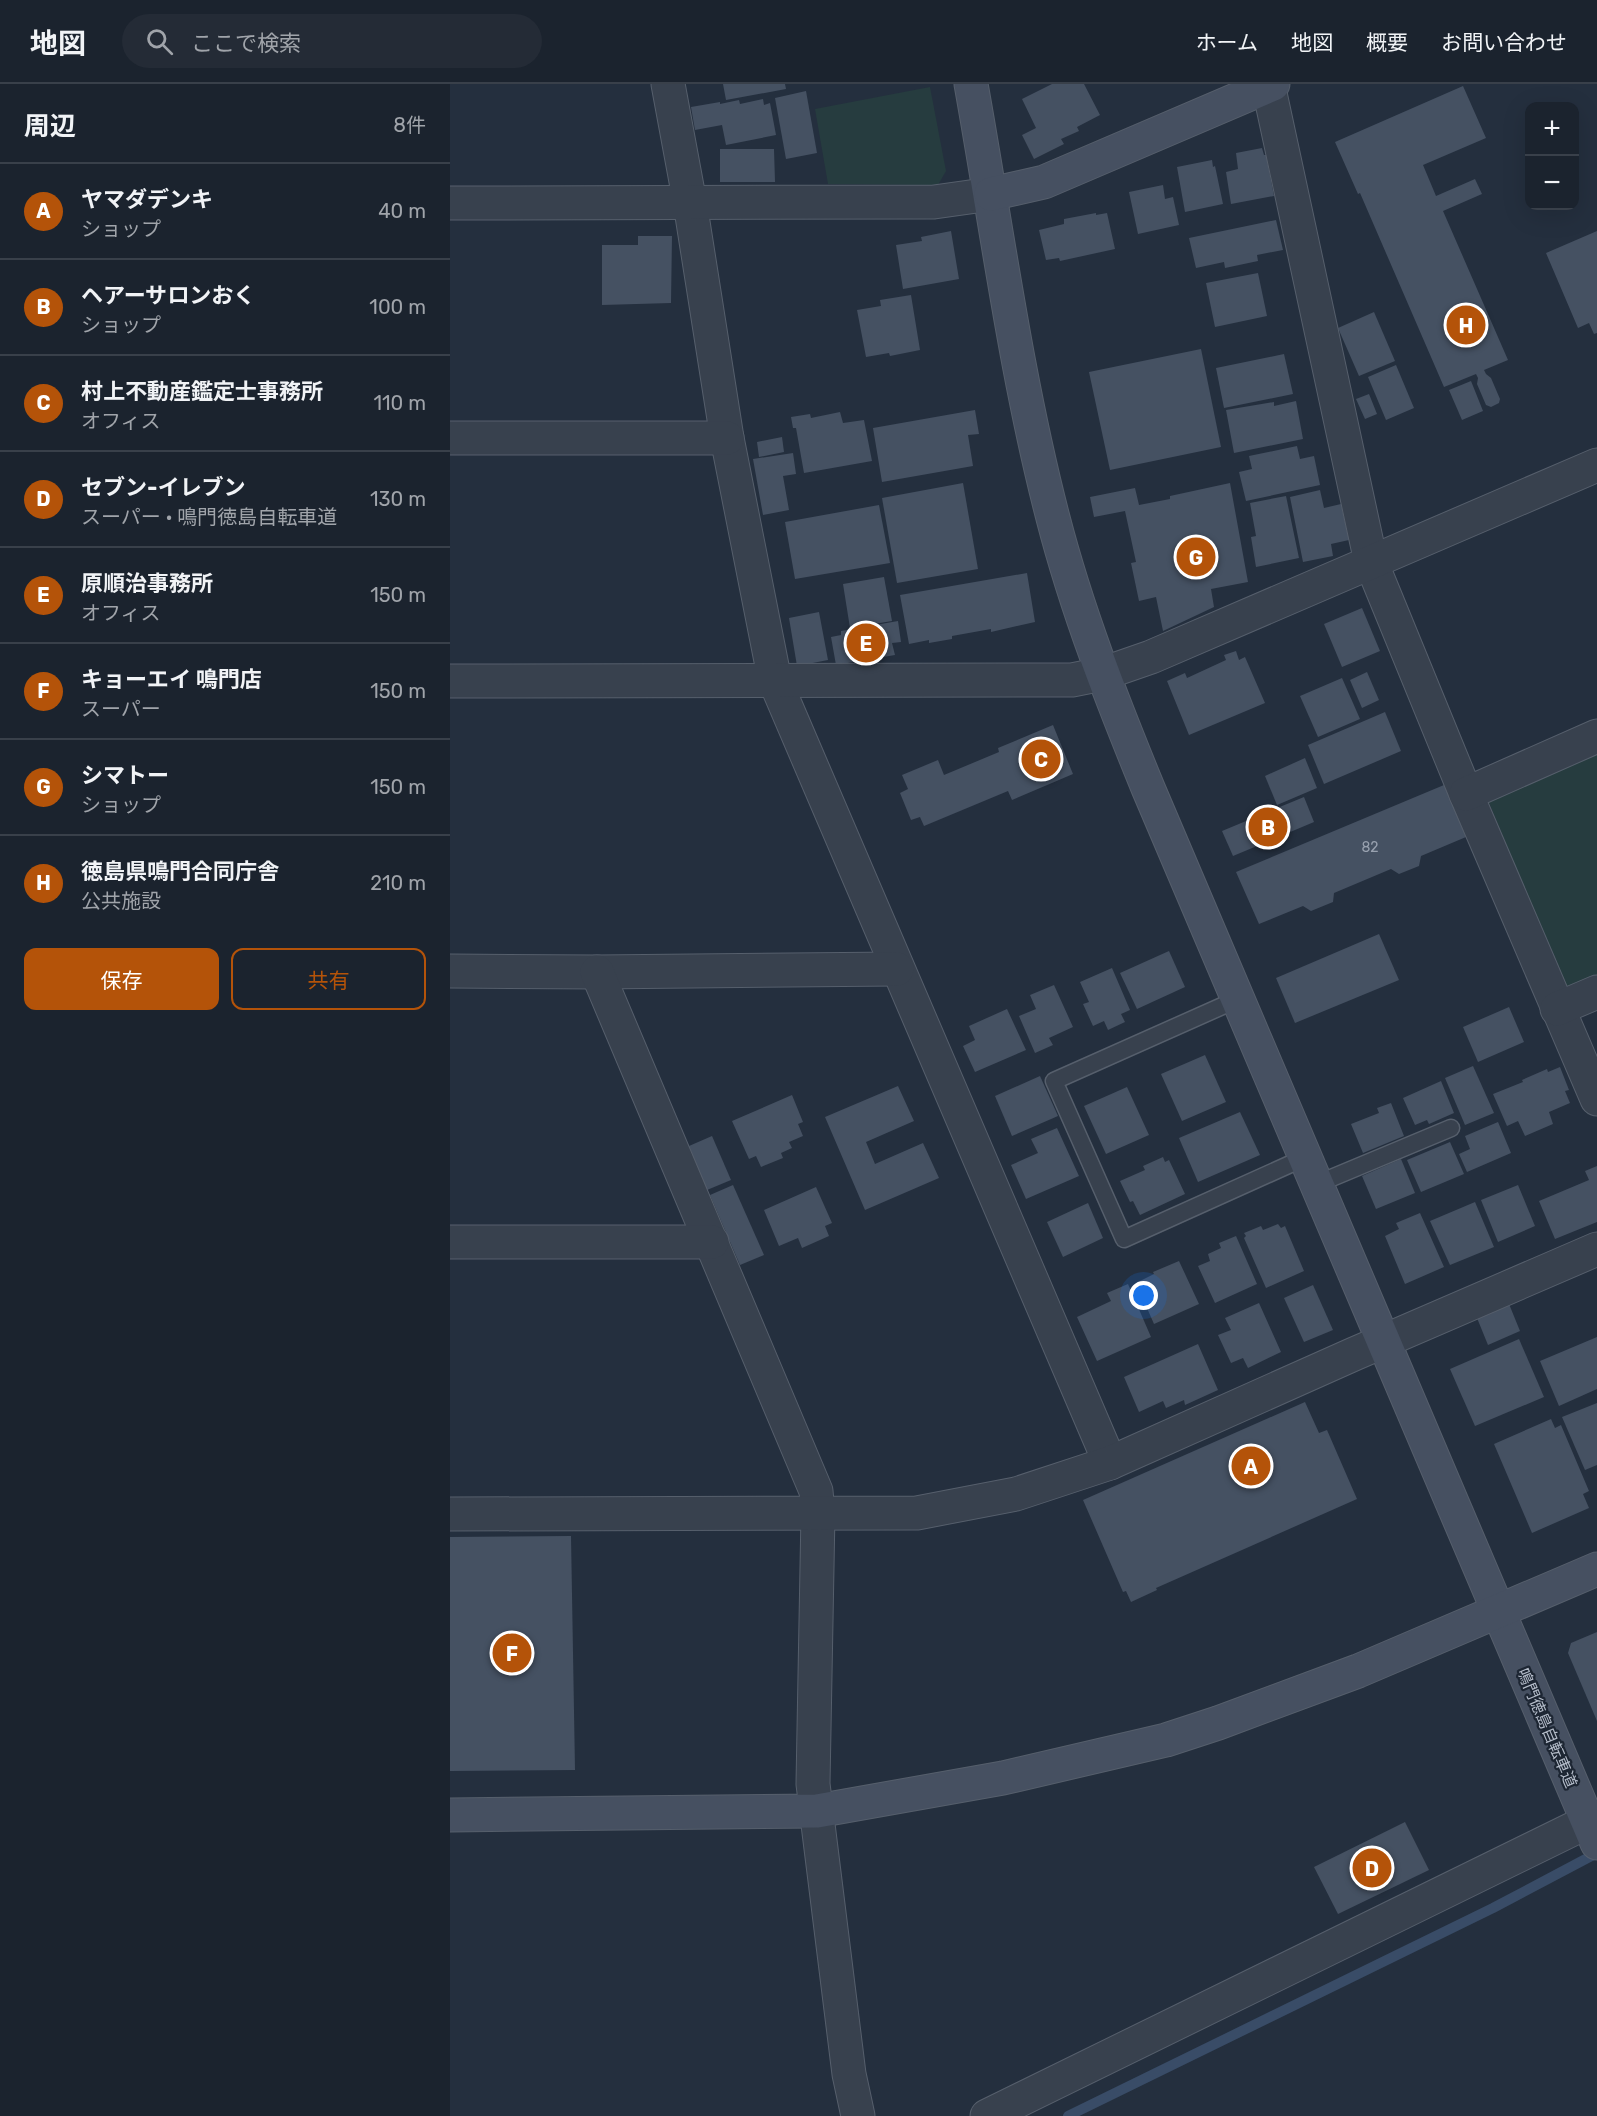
<!DOCTYPE html>
<html lang="ja">
<head>
<meta charset="utf-8">
<style>
	:root { --surface:#1b232e; --page:#242b36; --text:#f1f3f6; --muted:#a0a4aa; --line:#39404a; --accent:#b45309 }
	body { margin:0; font-family:Rubik,"Noto Sans JP",sans-serif; background:var(--page); color:var(--text) }
	.controls { position:absolute; right:18px; top:18px; display:grid; overflow:hidden; border-radius:12px; box-shadow:0 6px 24px #0002 }
	.controls button { width:54px; height:54px; display:grid; place-items:center; padding:0; border:0; border-bottom:2px solid var(--line); background:var(--surface); color:var(--text); font:30px sans-serif }
	.you { position:absolute; left:694px; top:1212px; width:21px; height:21px; margin:-15px; border:4px solid #fff; border-radius:50%; background:#1a73e8; box-shadow:0 0 0 9px #1a73e833 }
	.badge { display:grid; place-items:center; width:39px; height:39px; border-radius:50%; background:var(--accent); color:#fff; font-size:20px; font-weight:700 }
	.pin { position:absolute; translate:-50% -50%; border:3px solid #fff; box-shadow:0 2px 6px #0006 }
	.list { margin:0; padding:0; list-style:none }
	h2 { display:flex; justify-content:space-between; align-items:center; height:78px; margin:0; padding:0 24px; font-size:26px }
	h2 small { font-size:20px; font-weight:400; color:var(--muted) }
	.list li { display:grid; grid-template-columns:39px 1fr auto; gap:18px; align-items:center; box-sizing:border-box; height:96px; padding:0 24px; border-top:2px solid var(--line) }
	.list b { display:block; font-size:22px; white-space:nowrap }
	.list p { margin:0; font-size:20px; white-space:nowrap; color:var(--muted) }
	.list em { font-size:20px; font-style:normal; color:var(--muted) }
	.actions { display:flex; gap:12px; padding:18px 24px }
	.actions a { flex:1; padding:14px 0; border:2px solid var(--accent); border-radius:12px; text-align:center; font-size:21px; color:var(--accent) }
	.actions .main { background:var(--accent); color:#fff }
	.icon { flex:none; width:33px; height:33px; fill:none; stroke:currentColor; stroke-width:2; stroke-linecap:round; stroke-linejoin:round }
	.map { position:relative; flex:none; width:1147px; height:2032px; overflow:hidden }
	header { display:flex; align-items:center; gap:36px; box-sizing:border-box; height:84px; padding:0 30px; background:var(--surface); border-bottom:2px solid var(--line) }
	header strong { font-size:28px }
	nav { display:flex; gap:33px; margin-inline-start:auto; font-size:21px }
	.search { width:420px; height:54px; background:var(--page); display:flex; align-items:center; gap:15px; box-sizing:border-box; padding:0 21px; border-radius:33px; color:var(--muted); font-size:22px }
	main { display:flex }
	aside { flex:1; background:var(--surface) }
	.map>svg:first-child { display:block }
	.green { fill:#263c3f }
	.lines { fill:none; stroke-linecap:round; stroke-linejoin:round }
	.stream { stroke:#394c67; stroke-width:10 }
	.building { fill:#455162 }
	.lane-casing { stroke:#565f6c; stroke-width:19 }
	.street-casing { stroke:#565f6c; stroke-width:35 }
	.secondary-casing { stroke:#565f6c; stroke-width:35 }
	.lane { stroke:#38414e; stroke-width:16 }
	.street { stroke:#38414e; stroke-width:33 }
	.secondary { stroke:#465061; stroke-width:33 }
	.labels { text-anchor:middle; dominant-baseline:central; stroke-width:4.5; stroke-linejoin:round; paint-order:stroke }
	.number-label { font-size:14px; fill:#98a1af }
	.street-label { font-size:16px; fill:#b4bcc9; stroke:#1d2633 }
</style>
</head>
<body>
<header>
<strong>地図</strong>
<div class="search"><svg class="icon" aria-label="search" viewBox="0 0 24 24"><circle cx="10" cy="10" r="6"/><path d="M15 15l6 6"/></svg>ここで検索</div>
<nav><a>ホーム</a><a>地図</a><a>概要</a><a>お問い合わせ</a></nav>
</header>
<main>
<aside>
<h2>周辺<small>8件</small></h2>
<ul class="list">
<li><span class="badge">A</span><div><b>ヤマダデンキ</b><p>ショップ</p></div><em>40 m</em></li>
<li><span class="badge">B</span><div><b>ヘアーサロンおく</b><p>ショップ</p></div><em>100 m</em></li>
<li><span class="badge">C</span><div><b>村上不動産鑑定士事務所</b><p>オフィス</p></div><em>110 m</em></li>
<li><span class="badge">D</span><div><b>セブン-イレブン</b><p>スーパー · 鳴門徳島自転車道</p></div><em>130 m</em></li>
<li><span class="badge">E</span><div><b>原順治事務所</b><p>オフィス</p></div><em>150 m</em></li>
<li><span class="badge">F</span><div><b>キョーエイ 鳴門店</b><p>スーパー</p></div><em>150 m</em></li>
<li><span class="badge">G</span><div><b>シマトー</b><p>ショップ</p></div><em>150 m</em></li>
<li><span class="badge">H</span><div><b>徳島県鳴門合同庁舎</b><p>公共施設</p></div><em>210 m</em></li>
</ul>
<div class="actions"><a class="main">保存</a><a>共有</a></div>
</aside>
<div class="map">
<svg width="1147" height="2032" viewBox="0 0 1147 2032">
	<rect width="100%" height="100%" fill="#242f3e"/>
	<g class="green">
		<path d="M480,3L496,87L488,101L378,100L365,25Z"/>
		<path d="M1147,667V892L1116,905L1037,714Z"/>
	</g>
	<g class="lines">
		<path class="stream" d="M618,2032L1043,1824L1147,1769"/>
	</g>
	<g class="building">
		<path d="M273,0H335L336,5L276,16Z"/>
		<path d="M602,0H634L650,31L627,43L629,47L611,55L614,60L584,75L572,51L586,44L572,15Z"/>
		<path d="M1013,2L1036,54L973,81L986,112L1025,95L1032,110L993,127L1058,276L1034,286L1036,290L1041,294L1050,315L1049,319L1041,323L1036,321L1027,300L1028,294L1026,290L994,303L910,109L908,110L885,58Z"/>
		<path d="M356,7L367,69L336,75L325,14Z"/>
		<path d="M313,15L314,21L320,19L326,51L276,61L272,41L245,46L241,23L270,18V20L289,16L290,20Z"/>
		<path d="M812,64L814,71H816L824,112L781,120L776,88L788,85L786,69Z"/>
		<path d="M270,65H324L325,98H270Z"/>
		<path d="M762,76L763,83L765,82L773,120L735,128L727,83Z"/>
		<path d="M713,101L715,115L723,113L729,141L688,150L679,108Z"/>
		<path d="M646,129V131L657,129L665,165L610,177L609,174L596,176L589,146L614,140V135Z"/>
		<path d="M826,136L833,166L807,171L808,177L775,184L774,178L746,184L739,154Z"/>
		<path d="M501,147L509,195L453,205L446,161L472,157L471,153Z"/>
		<path d="M1147,147V249L1144,250L1139,239L1128,244L1096,169Z"/>
		<path d="M188,152H222L221,219L152,221V161H188Z"/>
		<path d="M808,189L817,232L765,243L756,199Z"/>
		<path d="M461,211L470,266L440,272L439,269L416,273L407,226L431,222L430,216Z"/>
		<path d="M924,228L945,277L909,292L888,244Z"/>
		<path d="M751,265L771,363L660,386L639,288Z"/>
		<path d="M834,270L843,310L774,324L766,284Z"/>
		<path d="M946,281L964,324L936,336L918,293Z"/>
		<path d="M1021,297L1033,327L1012,336L999,306Z"/>
		<path d="M919,310L927,330L915,335L906,315Z"/>
		<path d="M846,317L853,355L784,369L776,326L824,318V322Z"/>
		<path d="M525,326L529,350L518,351L523,382L432,398L423,344Z"/>
		<path d="M390,328L393,339L414,336L422,377L354,389L346,344H343L341,333L360,330L361,334Z"/>
		<path d="M332,353L334,368L309,373L307,358Z"/>
		<path d="M847,362L850,375L864,372L870,401L796,417L789,388L802,385L799,372Z"/>
		<path d="M343,369L346,390L333,392L339,426L313,431L303,375Z"/>
		<path d="M513,399L528,485L447,499L432,414Z"/>
		<path d="M780,399L798,498L761,505L764,523L713,547L706,513L689,517L681,479L686,478L675,427L644,433L640,413L685,404L689,421L720,415V412Z"/>
		<path d="M870,406L874,424L891,420L899,456L881,460L883,472L853,478L840,413Z"/>
		<path d="M836,412L849,474L806,483L801,453L806,452L800,419Z"/>
		<path d="M429,421L440,479L345,495L335,438Z"/>
		<path d="M577,489L585,538L541,548V545L502,552V555L479,559V556L459,560L450,511Z"/>
		<path d="M434,493L442,537L400,544L393,500Z"/>
		<path d="M912,524L930,567L892,583L874,540Z"/>
		<path d="M369,528L378,576L347,582L339,534Z"/>
		<path d="M448,537L451,558L442,559L445,571L386,581L381,553L391,551V547Z"/>
		<path d="M786,567L789,576L795,573L815,619L739,651L717,597L735,589L737,594L776,576L774,571Z"/>
		<path d="M917,588L929,616L912,624L900,596Z"/>
		<path d="M892,594L910,635L868,653L850,612Z"/>
		<path d="M935,628L951,667L874,700L858,661Z"/>
		<path d="M603,641L623,690L562,716L558,707L474,742L470,733L461,736L450,709L458,705L452,691L488,676L494,691L549,668L548,664Z"/>
		<path d="M855,674L867,704L827,721L815,692Z"/>
		<path d="M994,701L1016,753L971,772L969,782L949,790L941,785L884,809L883,818L861,827L853,822L809,840L786,788Z"/>
		<path d="M854,713L864,738L783,772L772,747Z"/>
		<path d="M929,850L949,896L845,939L826,894Z"/>
		<path d="M719,867L735,903L687,925L670,889Z"/>
		<path d="M662,884L680,926L671,930L675,938L658,946L654,937L643,942L633,920L639,918L630,898Z"/>
		<path d="M604,901L623,943L599,954L603,961L585,969L569,932L586,925L580,911Z"/>
		<path d="M1059,923L1074,958L1028,978L1013,943Z"/>
		<path d="M557,925L576,966L525,988L513,962L525,956L519,942Z"/>
		<path d="M755,971L776,1018L732,1037L711,990Z"/>
		<path d="M1023,982L1044,1029L1015,1041L995,994Z"/>
		<path d="M1110,983L1119,1006L1115,1007L1120,1019L1099,1028L1103,1040L1075,1052L1068,1037L1057,1042L1043,1010L1073,998L1072,996L1097,985L1098,988Z"/>
		<path d="M590,992L608,1032L562,1052L545,1012Z"/>
		<path d="M991,997L1004,1029L979,1040L977,1036L965,1041L953,1014Z"/>
		<path d="M448,1002L464,1037L416,1058L425,1080L473,1059L489,1094L415,1126L375,1033Z"/>
		<path d="M677,1003L699,1051L656,1070L634,1022Z"/>
		<path d="M342,1011L353,1038L348,1040L353,1052L339,1058L342,1064L331,1069L333,1074L311,1083L306,1072L299,1075L282,1037Z"/>
		<path d="M941,1019L954,1052L913,1069L901,1040L929,1029L927,1024Z"/>
		<path d="M790,1028L810,1071L748,1098L729,1054Z"/>
		<path d="M1048,1038L1061,1069L1017,1088L1009,1070L1020,1065L1015,1052Z"/>
		<path d="M607,1044L629,1092L576,1115L561,1081L588,1069L581,1055Z"/>
		<path d="M262,1052L281,1096L257,1106L239,1062Z"/>
		<path d="M1000,1058L1014,1090L971,1108L957,1076Z"/>
		<path d="M713,1073L715,1078L719,1076L735,1110L690,1131L683,1117L680,1118L670,1097L695,1086L693,1082Z"/>
		<path d="M951,1075L965,1109L926,1125L912,1092Z"/>
		<path d="M1147,1082V1138L1105,1155L1089,1117L1139,1096L1135,1087Z"/>
		<path d="M283,1101L314,1171L290,1181L260,1111Z"/>
		<path d="M1068,1101L1085,1142L1048,1158L1031,1116Z"/>
		<path d="M366,1103L382,1139L375,1142L379,1152L352,1164L348,1154L329,1162L314,1126Z"/>
		<path d="M1025,1118L1044,1163L1000,1181L980,1137Z"/>
		<path d="M638,1119L653,1154L613,1173L597,1138Z"/>
		<path d="M970,1129L994,1183L955,1200L935,1152L949,1145L946,1139Z"/>
		<path d="M828,1140L831,1144L835,1142L854,1187L816,1204L794,1154L796,1152L794,1149L811,1142L813,1146Z"/>
		<path d="M786,1152L807,1200L765,1219L748,1182L760,1177L758,1170L771,1164L769,1159Z"/>
		<path d="M729,1177L749,1220L704,1240L686,1199L704,1190L703,1188Z"/>
		<path d="M678,1200L701,1253L647,1277L627,1233L661,1217L657,1209Z"/>
		<path d="M863,1201L883,1246L854,1258L834,1214Z"/>
		<path d="M809,1219L831,1268L798,1284L793,1274L781,1279L768,1251L781,1246L775,1234Z"/>
		<path d="M1059,1220L1070,1247L1038,1261L1027,1234Z"/>
		<path d="M1147,1253V1305L1109,1322L1090,1277Z"/>
		<path d="M1069,1255L1094,1313L1025,1342L1000,1285Z"/>
		<path d="M748,1260L768,1306L735,1321L734,1316L716,1324L713,1317L689,1328L674,1293Z"/>
		<path d="M855,1318L869,1349L877,1346L907,1415L706,1504L707,1506L681,1518L676,1507L673,1508L633,1416Z"/>
		<path d="M1147,1319V1381L1135,1386L1112,1333Z"/>
		<path d="M1101,1335L1105,1344L1111,1341L1139,1407L1133,1410L1139,1424L1082,1449L1044,1360Z"/>
		<path d="M121,1452L125,1686L0,1687V1453Z"/>
		<path d="M1147,1548V1637L1118,1569L1121,1559Z"/>
		<path d="M955,1738L979,1786L888,1830L864,1783Z"/>
	</g>
	<g class="lines">
		<defs>
			<g id="lane">
				<path d="M788,915L604,997L674,1155L856,1073"/>
				<path d="M867,1100L1001,1044"/>
			</g>
			<g id="street">
				<path d="M218,0L240,119L277,354L325,597L660,1379"/>
				<path d="M818,0L921,478L1016,710L1147,1015"/>
				<path d="M0,119L484,118L541,110"/>
				<path d="M0,354H277"/>
				<path d="M0,597L622,596L652,590L701,573L1147,381"/>
				<path d="M1016,710L1147,652"/>
				<path d="M0,887L147,888L447,885"/>
				<path d="M147,888L366,1407L368,1429L363,1700L399,1990L408,2032"/>
				<path d="M1107,925L1147,908"/>
				<path d="M0,1158H262"/>
				<path d="M0,1430L467,1429L566,1410L660,1379L904,1270L1147,1165"/>
				<path d="M537,2032L1147,1733"/>
			</g>
			<g id="secondary">
				<path d="M521,0C547,145 566,292 603,434C627,527 662,616 698,704L1147,1759"/>
				<path d="M541,110L594,98L823,0"/>
				<path d="M0,1731L367,1727L553,1694L716,1656L768,1639L908,1587L1147,1485"/>
			</g>
		</defs>
		<use href="#lane" class="lane-casing"/>
		<use href="#street" class="street-casing"/>
		<use href="#secondary" class="secondary-casing"/>
		<use href="#lane" class="lane"/>
		<use href="#street" class="street"/>
		<use href="#secondary" class="secondary"/>
	</g>
	<g class="labels">
		<g class="number-label">
			<text x="920" y="763">82</text>
		</g>
		<g class="street-label">
			<text transform="translate(1097 1644) rotate(67)">鳴門徳島自転車道</text>
		</g>
	</g>
</svg>
<div class="controls">
<button>+</button>
<button>−</button>
</div>
<div class="you"></div>
<div class="pin badge" style="left:801px;top:1382px">A</div>
<div class="pin badge" style="left:818px;top:743px">B</div>
<div class="pin badge" style="left:591px;top:675px">C</div>
<div class="pin badge" style="left:922px;top:1784px">D</div>
<div class="pin badge" style="left:416px;top:559px">E</div>
<div class="pin badge" style="left:62px;top:1569px">F</div>
<div class="pin badge" style="left:746px;top:473px">G</div>
<div class="pin badge" style="left:1016px;top:241px">H</div>
</div>
</main>
</body>
</html>
